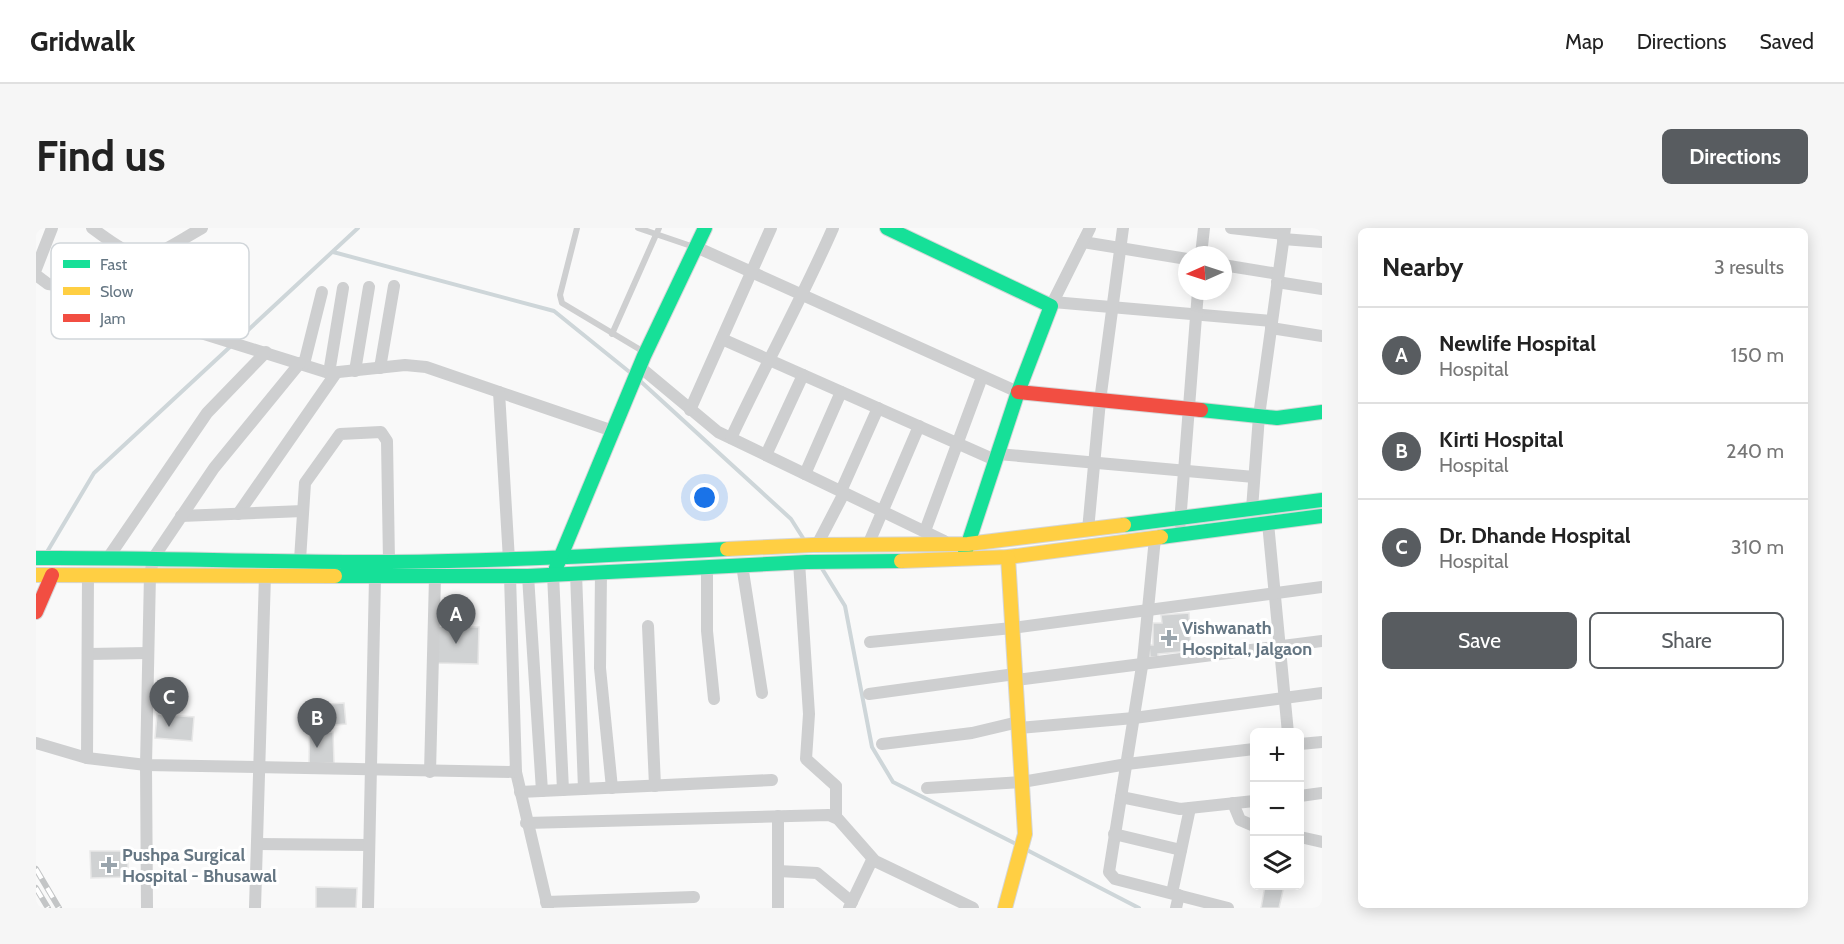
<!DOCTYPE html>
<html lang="en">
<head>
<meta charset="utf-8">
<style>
	:root { --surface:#fff; --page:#f6f6f6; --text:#222; --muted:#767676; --line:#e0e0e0; --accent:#585c60 }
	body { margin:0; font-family:Cabin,sans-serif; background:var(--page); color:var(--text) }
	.controls { position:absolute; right:18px; bottom:18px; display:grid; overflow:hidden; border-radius:9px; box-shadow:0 3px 15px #0003 }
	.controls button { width:54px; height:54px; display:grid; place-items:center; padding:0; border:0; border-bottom:2px solid var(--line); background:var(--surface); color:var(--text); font:30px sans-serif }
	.compass { position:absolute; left:1142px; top:18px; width:54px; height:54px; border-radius:50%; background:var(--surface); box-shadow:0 3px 15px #0003; rotate:267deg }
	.you { position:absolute; left:669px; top:270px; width:21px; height:21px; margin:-15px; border:4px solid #fff; border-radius:50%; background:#1a73e8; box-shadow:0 0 0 9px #1a73e833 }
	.badge { display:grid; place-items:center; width:39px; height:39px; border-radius:50%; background:var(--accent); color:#fff; font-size:20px; font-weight:700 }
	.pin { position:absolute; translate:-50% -50px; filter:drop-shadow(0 2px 3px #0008) }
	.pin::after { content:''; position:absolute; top:32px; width:21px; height:18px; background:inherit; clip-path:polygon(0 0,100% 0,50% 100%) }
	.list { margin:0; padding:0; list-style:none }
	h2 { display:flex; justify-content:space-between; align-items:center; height:78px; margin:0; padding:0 24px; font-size:26px }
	h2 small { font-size:20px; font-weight:400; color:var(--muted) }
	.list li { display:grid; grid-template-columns:39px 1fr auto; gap:18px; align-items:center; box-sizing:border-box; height:96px; padding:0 24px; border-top:2px solid var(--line) }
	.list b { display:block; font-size:22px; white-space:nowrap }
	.list p { margin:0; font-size:20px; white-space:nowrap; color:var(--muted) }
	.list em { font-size:20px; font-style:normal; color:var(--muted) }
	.actions { display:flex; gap:12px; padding:18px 24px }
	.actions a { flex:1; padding:14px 0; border:2px solid var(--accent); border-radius:9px; text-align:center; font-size:21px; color:var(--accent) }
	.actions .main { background:var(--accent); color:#fff }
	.icon { flex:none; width:33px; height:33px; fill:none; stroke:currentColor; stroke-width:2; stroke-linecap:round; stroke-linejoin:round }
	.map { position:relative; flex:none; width:1286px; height:680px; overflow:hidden; border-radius:9px }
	header { display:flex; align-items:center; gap:36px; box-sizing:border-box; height:84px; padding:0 30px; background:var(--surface); border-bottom:2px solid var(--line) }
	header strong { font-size:28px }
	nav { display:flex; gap:33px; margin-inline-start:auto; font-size:21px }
	.intro { display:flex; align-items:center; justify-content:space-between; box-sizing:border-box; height:144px; padding:0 36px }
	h1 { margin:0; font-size:42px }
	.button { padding:15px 27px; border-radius:9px; background:var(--accent); color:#fff; font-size:21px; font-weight:700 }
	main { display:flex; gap:36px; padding:0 36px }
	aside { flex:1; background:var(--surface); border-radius:9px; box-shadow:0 3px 15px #0003 }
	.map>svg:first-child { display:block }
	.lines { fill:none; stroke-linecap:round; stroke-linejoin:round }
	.stream { stroke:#ced6d9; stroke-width:4 }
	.building { fill:#d0d2d3; stroke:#e8e8e8; stroke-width:1.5 }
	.fast-casing { stroke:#d5d6d7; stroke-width:16 }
	.slow-casing { stroke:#d5d6d7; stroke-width:16 }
	.jam-casing { stroke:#d5d6d7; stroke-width:16 }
	.lane { stroke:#cecfd0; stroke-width:6 }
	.street { stroke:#cecfd0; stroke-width:12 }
	.fast { stroke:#16e098; stroke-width:14 }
	.slow { stroke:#ffcf43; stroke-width:14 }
	.jam { stroke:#f24e42; stroke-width:14 }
	.rail-casing { stroke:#c3c5c6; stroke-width:6 }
	.rail { stroke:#fff; stroke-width:4; stroke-dasharray:11; stroke-linecap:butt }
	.poi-dot { fill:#99a4ac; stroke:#fff; stroke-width:2 }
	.labels { text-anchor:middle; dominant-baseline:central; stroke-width:6; stroke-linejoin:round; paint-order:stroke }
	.poi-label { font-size:18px; font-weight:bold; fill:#657683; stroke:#fff; text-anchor:start }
	.key { fill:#fff; stroke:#d1d6da; stroke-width:1.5 }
	.key-label { font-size:16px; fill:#657683 }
</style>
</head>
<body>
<header>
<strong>Gridwalk</strong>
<nav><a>Map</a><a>Directions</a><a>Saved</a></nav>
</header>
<div class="intro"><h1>Find us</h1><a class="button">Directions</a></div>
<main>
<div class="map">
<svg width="1286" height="680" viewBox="0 0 1286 680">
	<rect width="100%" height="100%" fill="#f9f9f9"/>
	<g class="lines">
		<g class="stream">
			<path d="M297,24L518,83L596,146"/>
			<path d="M602,151L755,291L767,310"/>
			<path d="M11,324L58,245L322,0"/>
			<path d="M785,339L809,378L836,519L857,554L982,617"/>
			<path d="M989,621L1103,680"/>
		</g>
	</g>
	<g class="building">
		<path d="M1153,385L1155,423L1122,426V429H1114L1113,417H1117V395H1126L1125,387Z"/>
		<path d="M401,398L443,399L442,436L400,435Z"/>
		<path d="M308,475L310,496L286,498V504H297L298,535L273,536L274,477Z"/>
		<path d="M121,486L158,489L156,513L119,510Z"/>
		<path d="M54,623H92V649L55,650Z"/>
		<path d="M1229,658H1248L1243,680H1225Z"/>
		<path d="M280,659L321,660L320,680H280Z"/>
	</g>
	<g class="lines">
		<defs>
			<g id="fast">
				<path d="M851,0L1015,78L982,164L929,325"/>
				<path d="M1165,182L1241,190L1286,184"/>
				<path d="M1088,297L1286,272"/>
				<path d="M1125,309L1286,288"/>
				<path d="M0,330C118,329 236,335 355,334C467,333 579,327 691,321"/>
				<path d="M520,340L608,128L669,0"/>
				<path d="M299,348H492L771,334L865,333"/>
			</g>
			<g id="slow">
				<path d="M691,321L777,317L932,316L1088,297"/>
				<path d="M865,333L972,329L1125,309"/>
				<path d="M0,347L299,348"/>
				<path d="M969,680L989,606L972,329"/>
			</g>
			<g id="jam">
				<path d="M982,164L1165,182"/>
				<path d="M0,384L16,347"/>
			</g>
		</defs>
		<use href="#fast" class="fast-casing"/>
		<use href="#slow" class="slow-casing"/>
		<use href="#jam" class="jam-casing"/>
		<g class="lane">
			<path d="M541,0L524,67L526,75L608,124"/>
			<path d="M602,0L658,19"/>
			<path d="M576,106L623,0"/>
		</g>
		<g class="street">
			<path d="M56,0C111,41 110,32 166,0"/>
			<path d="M1195,0L1248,6"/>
			<path d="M1247,11L1286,14"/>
			<path d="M1047,14L1151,31"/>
			<path d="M660,19L982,164"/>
			<path d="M1165,27L1168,0"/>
			<path d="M1187,37L1242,46"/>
			<path d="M0,41L16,0"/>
			<path d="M0,47L12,56L100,67L165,105L293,145L369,137L390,139L577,203"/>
			<path d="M1241,54L1286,61"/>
			<path d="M1017,74L1236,93"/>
			<path d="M1015,78L1054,0"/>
			<path d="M1235,100L1286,108"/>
			<path d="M686,111L959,232"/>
			<path d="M268,136L286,64"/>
			<path d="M604,139L682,204L908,313"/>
			<path d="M344,140L358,58"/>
			<path d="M319,143L333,59"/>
			<path d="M293,145L307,60"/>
			<path d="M463,164L473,332"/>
			<path d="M654,182L735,0"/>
			<path d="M695,210C728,139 766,71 797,0"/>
			<path d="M962,226L1218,249"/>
			<path d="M730,227L767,147"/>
			<path d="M769,246L805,164"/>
			<path d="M805,263L842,180"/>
			<path d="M1216,281L1223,188L1249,0"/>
			<path d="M202,286L300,145"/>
			<path d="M145,288L267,283"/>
			<path d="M1144,295L1162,63"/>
			<path d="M1232,295L1252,505"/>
			<path d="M1052,302L1064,173L1087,0"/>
			<path d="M889,303L946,149"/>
			<path d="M1119,310L1107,432L1073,644L1079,651L1192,680"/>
			<path d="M781,317L808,265"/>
			<path d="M832,317L883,198"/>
			<path d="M72,330L171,185L230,124"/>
			<path d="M264,332L269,255L304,206L345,204L351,213L353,334"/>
			<path d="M763,334L773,486L770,531L800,558V589"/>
			<path d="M706,337L726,465"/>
			<path d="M671,339V403L678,471"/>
			<path d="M565,344L564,440L576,560"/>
			<path d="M540,345L548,561"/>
			<path d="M517,346L527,562"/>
			<path d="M474,348L480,544L512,680"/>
			<path d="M492,348L506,563"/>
			<path d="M612,398L619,558"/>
			<path d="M834,414L976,400L1286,359"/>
			<path d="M52,426L112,425"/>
			<path d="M980,452L1286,413"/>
			<path d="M833,466L979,446"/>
			<path d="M983,500L1098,490L1286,465"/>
			<path d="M0,515L51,530L110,537L480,544"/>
			<path d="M846,516L936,505L982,494"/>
			<path d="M1264,516L1286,514"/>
			<path d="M51,530L52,347"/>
			<path d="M394,544L399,349"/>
			<path d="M891,560L986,554L1091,536L1218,521"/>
			<path d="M484,564L736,552"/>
			<path d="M1264,568L1286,565"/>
			<path d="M1085,569L1144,581L1218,573"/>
			<path d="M1197,575L1204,592L1218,598"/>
			<path d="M742,588V680"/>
			<path d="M490,595L793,587L802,591L839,633L937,680"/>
			<path d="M1078,606L1145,622"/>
			<path d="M1264,609L1286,614"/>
			<path d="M221,616L333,617"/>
			<path d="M742,643L781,645L816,674"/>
			<path d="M1136,665L1154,580"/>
			<path d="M510,674L658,669"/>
			<path d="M111,680L110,537L114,346L118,329L178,240L264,135"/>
			<path d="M219,680L229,347"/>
			<path d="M332,680L339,349"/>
			<path d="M813,680L836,632"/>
			<path d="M1140,680L1143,667"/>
		</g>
		<use href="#fast" class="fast"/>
		<use href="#slow" class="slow"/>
		<use href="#jam" class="jam"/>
		<defs>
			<g id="rail">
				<path d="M0,641L23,680"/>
				<path d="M0,660L12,680"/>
			</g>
		</defs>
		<use href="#rail" class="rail-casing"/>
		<use href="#rail" class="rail"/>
	</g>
	<g class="poi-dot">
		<path d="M1130 401h6v6h6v6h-6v6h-6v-6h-6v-6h6z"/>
		<path d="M70 628h6v6h6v6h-6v6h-6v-6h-6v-6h6z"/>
	</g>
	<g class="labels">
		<g class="poi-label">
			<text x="1146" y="400">Vishwanath<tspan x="1146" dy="21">Hospital, Jalgaon</tspan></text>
			<text x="86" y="627">Pushpa Surgical<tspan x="86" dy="21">Hospital - Bhusawal</tspan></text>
		</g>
	</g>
	<rect x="15" y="15" width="198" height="96" rx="9" class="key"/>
	<rect x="27" y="32" width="27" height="8" fill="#16e098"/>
	<rect x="27" y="59" width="27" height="8" fill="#ffcf43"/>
	<rect x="27" y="86" width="27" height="8" fill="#f24e42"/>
	<g class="key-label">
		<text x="64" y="42">Fast</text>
		<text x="64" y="69">Slow</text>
		<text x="64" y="96">Jam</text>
	</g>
</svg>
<div class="controls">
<button>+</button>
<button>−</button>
<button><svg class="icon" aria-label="layers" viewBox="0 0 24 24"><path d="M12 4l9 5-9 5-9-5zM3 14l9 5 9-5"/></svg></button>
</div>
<svg class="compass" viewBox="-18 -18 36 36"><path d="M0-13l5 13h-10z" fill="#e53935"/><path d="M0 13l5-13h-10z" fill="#767676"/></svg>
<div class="you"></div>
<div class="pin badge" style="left:420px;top:416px">A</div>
<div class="pin badge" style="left:281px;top:520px">B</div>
<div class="pin badge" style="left:133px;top:499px">C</div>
</div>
<aside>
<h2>Nearby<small>3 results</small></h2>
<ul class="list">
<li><span class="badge">A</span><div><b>Newlife Hospital</b><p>Hospital</p></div><em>150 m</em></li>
<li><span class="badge">B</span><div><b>Kirti Hospital</b><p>Hospital</p></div><em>240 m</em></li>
<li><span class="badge">C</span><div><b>Dr. Dhande Hospital</b><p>Hospital</p></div><em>310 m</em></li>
</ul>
<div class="actions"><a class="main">Save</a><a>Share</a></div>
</aside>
</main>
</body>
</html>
